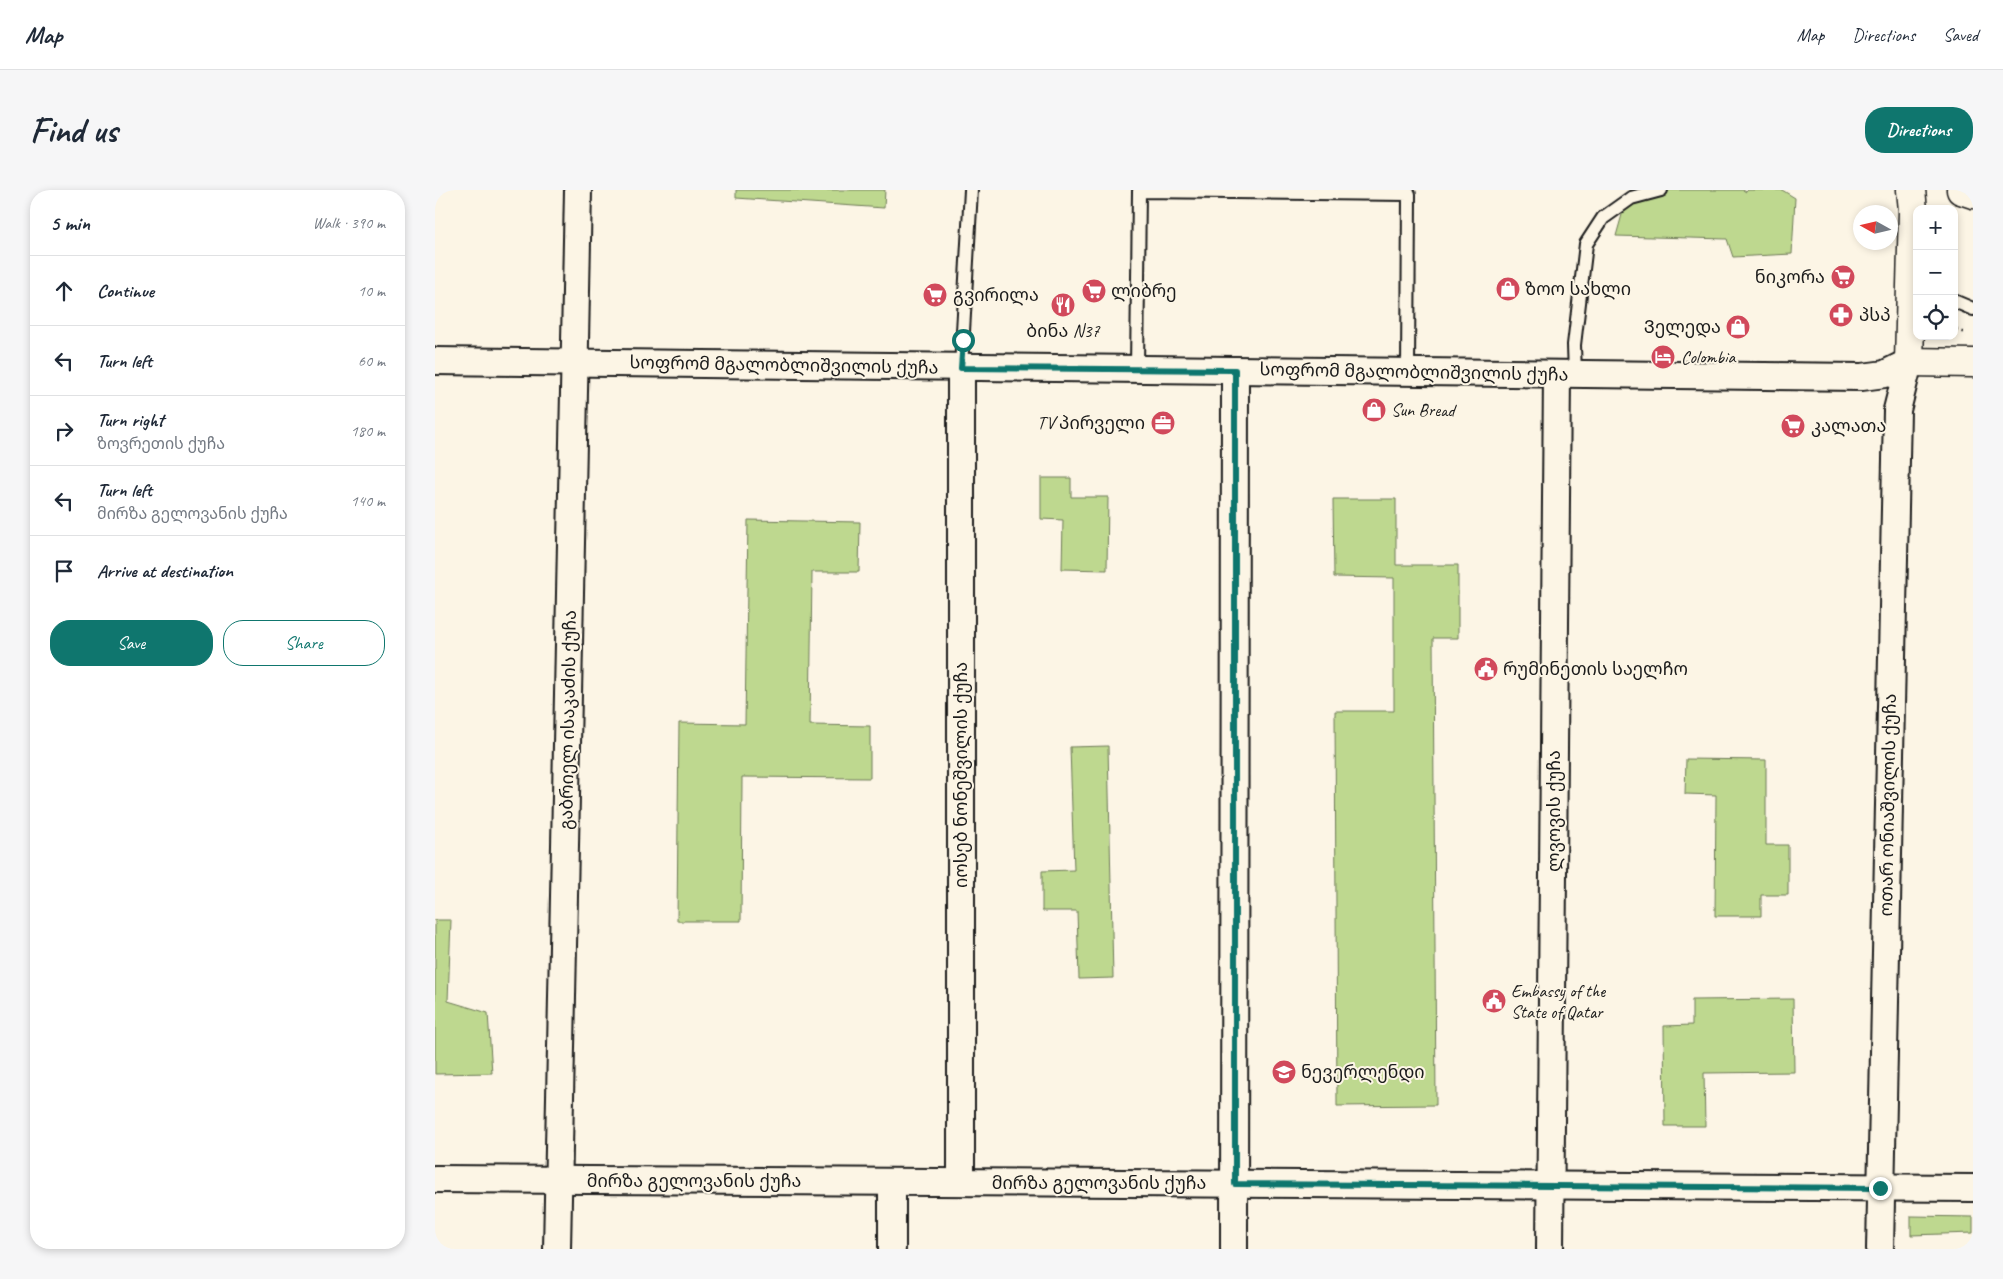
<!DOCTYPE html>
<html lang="en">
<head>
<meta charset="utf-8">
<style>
	:root { --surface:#fff; --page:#f6f6f7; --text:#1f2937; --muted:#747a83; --line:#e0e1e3; --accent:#0f766e }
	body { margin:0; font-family:Caveat,"Noto Sans Georgian",sans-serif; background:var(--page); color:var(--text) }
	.controls { position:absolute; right:15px; top:15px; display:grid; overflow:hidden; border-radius:10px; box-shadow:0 2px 8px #0003 }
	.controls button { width:45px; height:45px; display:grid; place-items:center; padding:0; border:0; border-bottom:1px solid var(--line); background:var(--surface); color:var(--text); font:25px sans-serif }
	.compass { position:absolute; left:1418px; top:15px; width:45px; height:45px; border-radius:50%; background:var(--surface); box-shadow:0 2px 8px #0003; rotate:278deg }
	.stop { position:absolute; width:15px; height:15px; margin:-11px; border:4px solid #0f766e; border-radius:50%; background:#fff }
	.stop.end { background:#0f766e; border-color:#fff; box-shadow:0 1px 5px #0008 }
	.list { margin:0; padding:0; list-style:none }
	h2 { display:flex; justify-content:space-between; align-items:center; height:65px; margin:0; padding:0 20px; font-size:21px }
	h2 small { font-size:16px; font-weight:400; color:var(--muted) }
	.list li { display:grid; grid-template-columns:32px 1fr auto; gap:15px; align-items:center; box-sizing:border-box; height:70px; padding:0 20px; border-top:1px solid var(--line) }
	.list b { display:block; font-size:19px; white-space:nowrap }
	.list p { margin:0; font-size:16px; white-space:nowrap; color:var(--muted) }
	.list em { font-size:16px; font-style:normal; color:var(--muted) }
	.actions { display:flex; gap:10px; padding:15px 20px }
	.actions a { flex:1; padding:11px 0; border:1px solid var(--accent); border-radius:20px; text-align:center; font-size:18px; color:var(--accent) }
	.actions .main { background:var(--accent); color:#fff }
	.icon { flex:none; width:28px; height:28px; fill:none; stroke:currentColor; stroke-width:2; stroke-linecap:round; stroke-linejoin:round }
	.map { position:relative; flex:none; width:1538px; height:1059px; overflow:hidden; border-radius:20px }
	header { display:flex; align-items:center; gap:30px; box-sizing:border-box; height:70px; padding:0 25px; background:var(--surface); border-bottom:1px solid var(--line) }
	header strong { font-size:24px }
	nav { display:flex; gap:28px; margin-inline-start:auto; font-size:18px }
	.intro { display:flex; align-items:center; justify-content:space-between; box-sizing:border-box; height:120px; padding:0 30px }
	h1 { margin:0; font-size:35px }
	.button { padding:12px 22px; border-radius:20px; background:var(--accent); color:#fff; font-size:18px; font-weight:700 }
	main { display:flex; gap:30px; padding:0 30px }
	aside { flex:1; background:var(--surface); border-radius:20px; box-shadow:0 2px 8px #0003 }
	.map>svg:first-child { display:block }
	.green { fill:#bed88f; stroke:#6d7a56 }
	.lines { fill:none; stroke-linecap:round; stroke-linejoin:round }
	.lane-casing { stroke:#1c1c1c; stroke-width:16 }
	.street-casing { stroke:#1c1c1c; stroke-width:30 }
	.secondary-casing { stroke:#1c1c1c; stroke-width:31 }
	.path { stroke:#1c1c1c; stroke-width:3; stroke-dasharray:4 4; stroke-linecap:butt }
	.lane { stroke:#fcf5e5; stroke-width:12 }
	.street { stroke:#fcf5e5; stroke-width:26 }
	.secondary { stroke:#fcf5e5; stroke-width:28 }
	.route { stroke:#0f766e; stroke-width:6 }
	.labels { text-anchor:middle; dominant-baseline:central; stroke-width:4; stroke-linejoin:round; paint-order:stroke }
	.poi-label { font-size:18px; fill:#1c1c1c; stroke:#fcf5e5; text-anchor:start }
	.street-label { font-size:18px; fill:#1c1c1c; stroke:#fcf5e5 }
</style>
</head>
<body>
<header>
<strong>Map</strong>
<nav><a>Map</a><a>Directions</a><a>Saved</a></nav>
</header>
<div class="intro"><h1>Find us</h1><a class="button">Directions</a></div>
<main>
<aside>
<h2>5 min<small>Walk · 390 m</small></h2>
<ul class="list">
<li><svg class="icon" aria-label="ahead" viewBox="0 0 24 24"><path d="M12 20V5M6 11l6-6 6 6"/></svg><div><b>Continue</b></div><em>10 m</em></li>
<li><svg class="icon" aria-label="left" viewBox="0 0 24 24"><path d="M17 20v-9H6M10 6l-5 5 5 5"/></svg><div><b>Turn left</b></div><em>60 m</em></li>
<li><svg class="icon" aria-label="right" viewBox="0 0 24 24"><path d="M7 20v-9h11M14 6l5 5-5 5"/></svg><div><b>Turn right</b><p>ზოვრეთის ქუჩა</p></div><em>180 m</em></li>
<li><svg class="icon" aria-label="left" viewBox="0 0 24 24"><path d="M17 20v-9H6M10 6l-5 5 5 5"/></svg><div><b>Turn left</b><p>მირზა გელოვანის ქუჩა</p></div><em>140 m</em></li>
<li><svg class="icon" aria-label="arrive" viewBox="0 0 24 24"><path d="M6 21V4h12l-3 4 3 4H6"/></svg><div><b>Arrive at destination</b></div></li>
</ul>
<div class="actions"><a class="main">Save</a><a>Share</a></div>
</aside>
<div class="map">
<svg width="1538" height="1059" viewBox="0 0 1538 1059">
	<rect width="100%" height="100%" fill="#fcf5e5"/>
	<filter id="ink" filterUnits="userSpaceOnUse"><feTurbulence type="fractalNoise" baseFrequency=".02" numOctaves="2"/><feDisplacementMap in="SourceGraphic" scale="10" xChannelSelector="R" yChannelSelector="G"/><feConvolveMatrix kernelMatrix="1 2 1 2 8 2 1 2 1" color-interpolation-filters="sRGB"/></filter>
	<g filter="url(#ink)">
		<g class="green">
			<path d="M301,0H450L449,18L301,8Z"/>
			<path d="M1194,0H1308L1311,2L1313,0H1347L1360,8L1357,64L1298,67L1292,49L1181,46Z"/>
			<path d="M606,288H636V307H673L672,380L627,379L628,330L606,329Z"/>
			<path d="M898,309H961V375H1023V448H998L1001,915L902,916L900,521H959V388L899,387Z"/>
			<path d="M313,330L425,332L424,382H377L375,535L435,536V588L307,587L306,731H242L244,533L310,534Z"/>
			<path d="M673,556L678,788L644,789L642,721H607V681L639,680L635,557Z"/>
			<path d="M1251,569L1331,570V655H1353V705H1326V726H1280L1281,605L1250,604Z"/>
			<path d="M0,730H16L13,811L53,823L57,883L0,884Z"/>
			<path d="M1358,809L1359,882L1269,883L1270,936H1230L1229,836L1257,835V810Z"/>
			<path d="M1476,1026L1538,1027V1043L1476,1045Z"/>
		</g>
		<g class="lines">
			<defs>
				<g id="lane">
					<path d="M1519,111L1538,119"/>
					<path d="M526,177L536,0"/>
					<path d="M702,179L704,1L974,4L973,182"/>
					<path d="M1140,184L1139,155L1151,54L1168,28L1196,8L1226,0"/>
				</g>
				<g id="street">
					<path d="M0,171L1427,187L1450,184L1474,172"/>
					<path d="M526,177V992"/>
					<path d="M0,989L1538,998"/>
					<path d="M122,1059L143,0"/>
					<path d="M457,1059V992"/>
					<path d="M799,1059L800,180"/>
					<path d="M1115,1059L1122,184"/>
					<path d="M1445,1059L1462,220L1474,172"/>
				</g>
				<g id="secondary">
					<path d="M1476,0L1478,20L1474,172L1538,173"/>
					<path d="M1526,0L1538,4"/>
				</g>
			</defs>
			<use href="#lane" class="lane-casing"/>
			<use href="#street" class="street-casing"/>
			<use href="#secondary" class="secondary-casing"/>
			<path class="path" d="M1519,139L1528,142"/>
			<use href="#lane" class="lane"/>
			<use href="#street" class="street"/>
			<use href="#secondary" class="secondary"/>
		</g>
	</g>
	<g class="lines" filter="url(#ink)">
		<path class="route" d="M528,150L526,178L800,180V994L1445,998"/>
	</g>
	<defs>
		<symbol id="supermarket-disc" viewBox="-11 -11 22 22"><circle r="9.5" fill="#d1495b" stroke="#fcf5e5"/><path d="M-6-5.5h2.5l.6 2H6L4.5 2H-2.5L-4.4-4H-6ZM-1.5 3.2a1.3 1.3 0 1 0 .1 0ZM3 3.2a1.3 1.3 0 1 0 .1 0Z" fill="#fff"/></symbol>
		<symbol id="shop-disc" viewBox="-11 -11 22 22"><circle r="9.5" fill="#d1495b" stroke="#fcf5e5"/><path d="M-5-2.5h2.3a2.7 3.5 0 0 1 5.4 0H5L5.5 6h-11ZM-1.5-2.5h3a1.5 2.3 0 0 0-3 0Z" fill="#fff"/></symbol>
		<symbol id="restaurant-disc" viewBox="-11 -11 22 22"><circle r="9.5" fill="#d1495b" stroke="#fcf5e5"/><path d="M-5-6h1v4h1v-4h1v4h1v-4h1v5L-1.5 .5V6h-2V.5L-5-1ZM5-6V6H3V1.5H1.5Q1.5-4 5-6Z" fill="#fff"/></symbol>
		<symbol id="pharmacy-disc" viewBox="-11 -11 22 22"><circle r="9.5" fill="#d1495b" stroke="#fcf5e5"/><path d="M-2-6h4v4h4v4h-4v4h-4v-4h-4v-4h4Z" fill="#fff"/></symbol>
		<symbol id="hotel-disc" viewBox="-11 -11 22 22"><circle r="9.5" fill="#d1495b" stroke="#fcf5e5"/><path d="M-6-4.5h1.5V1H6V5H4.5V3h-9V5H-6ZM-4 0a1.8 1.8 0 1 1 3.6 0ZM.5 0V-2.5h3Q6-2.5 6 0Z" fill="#fff"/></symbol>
		<symbol id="office-disc" viewBox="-11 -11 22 22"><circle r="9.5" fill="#d1495b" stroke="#fcf5e5"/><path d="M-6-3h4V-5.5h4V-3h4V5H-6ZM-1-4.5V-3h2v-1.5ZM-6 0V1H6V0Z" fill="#fff"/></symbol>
		<symbol id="civic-disc" viewBox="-11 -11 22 22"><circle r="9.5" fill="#d1495b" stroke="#fcf5e5"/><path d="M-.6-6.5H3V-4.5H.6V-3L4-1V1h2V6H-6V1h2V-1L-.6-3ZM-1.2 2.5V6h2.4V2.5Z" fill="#fff"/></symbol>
		<symbol id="school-disc" viewBox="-11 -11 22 22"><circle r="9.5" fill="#d1495b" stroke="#fcf5e5"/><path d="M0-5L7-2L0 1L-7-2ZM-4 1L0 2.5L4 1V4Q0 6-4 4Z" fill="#fff"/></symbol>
	</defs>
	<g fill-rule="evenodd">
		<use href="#supermarket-disc" x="1394" y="73" width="28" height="28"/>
		<use href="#shop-disc" x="1059" y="85" width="28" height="28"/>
		<use href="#supermarket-disc" x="645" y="87" width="28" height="28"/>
		<use href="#supermarket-disc" x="486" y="91" width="28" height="28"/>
		<use href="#restaurant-disc" x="614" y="101" width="28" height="28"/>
		<use href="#pharmacy-disc" x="1392" y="111" width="28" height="28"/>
		<use href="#shop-disc" x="1289" y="123" width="28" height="28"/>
		<use href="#hotel-disc" x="1214" y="153" width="28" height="28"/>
		<use href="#shop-disc" x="925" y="206" width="28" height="28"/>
		<use href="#office-disc" x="714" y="219" width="28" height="28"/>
		<use href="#supermarket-disc" x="1344" y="222" width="28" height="28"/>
		<use href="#civic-disc" x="1037" y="465" width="28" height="28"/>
		<use href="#civic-disc" x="1045" y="797" width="28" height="28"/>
		<use href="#school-disc" x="835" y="868" width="28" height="28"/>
	</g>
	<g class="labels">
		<g class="poi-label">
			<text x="1390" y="87" text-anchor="end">ნიკორა</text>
			<text x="1090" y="99">ზოო სახლი</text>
			<text x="676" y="101">ლიბრე</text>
			<text x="518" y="105">გვირილა</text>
			<text x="1424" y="125">პსპ</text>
			<text x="1286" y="137" text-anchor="end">Ველედა</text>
			<text x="628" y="141" text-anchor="middle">ბინა N37</text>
			<text x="1246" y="167">Colombia</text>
			<text x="956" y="220">Sun Bread</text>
			<text x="710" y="233" text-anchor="end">TV პირველი</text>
			<text x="1376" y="236">კალათა</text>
			<text x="1068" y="479">რუმინეთის საელჩო</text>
			<text x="1076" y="801">Embassy of the<tspan x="1076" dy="21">State of Qatar</tspan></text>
			<text x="866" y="882">ნევერლენდი</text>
		</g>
		<g class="street-label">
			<text transform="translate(349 175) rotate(1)">სოფრომ მგალობლიშვილის ქუჩა</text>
			<text transform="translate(979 182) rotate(1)">სოფრომ მგალობლიშვილის ქუჩა</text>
			<text transform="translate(133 530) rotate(-89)">გაბრიელ ისაკაძის ქუჩა</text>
			<text transform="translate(526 585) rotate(-90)">იოსებ ნონეშვილის ქუჩა</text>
			<text transform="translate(1453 615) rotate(-89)">ოთარ ონიაშვილის ქუჩა</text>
			<text transform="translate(1119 621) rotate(-90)">ლვოვის ქუჩა</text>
			<text x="259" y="991">მირზა გელოვანის ქუჩა</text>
			<text x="664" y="993">მირზა გელოვანის ქუჩა</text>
		</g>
	</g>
</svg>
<div class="controls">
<button>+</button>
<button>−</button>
<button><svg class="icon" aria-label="locate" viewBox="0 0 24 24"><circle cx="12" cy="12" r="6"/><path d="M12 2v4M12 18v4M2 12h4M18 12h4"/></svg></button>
</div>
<svg class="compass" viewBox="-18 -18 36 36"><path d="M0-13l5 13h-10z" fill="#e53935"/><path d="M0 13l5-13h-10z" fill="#747a83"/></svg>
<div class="stop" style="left:528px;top:150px"></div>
<div class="stop end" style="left:1445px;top:998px"></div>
</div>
</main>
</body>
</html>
